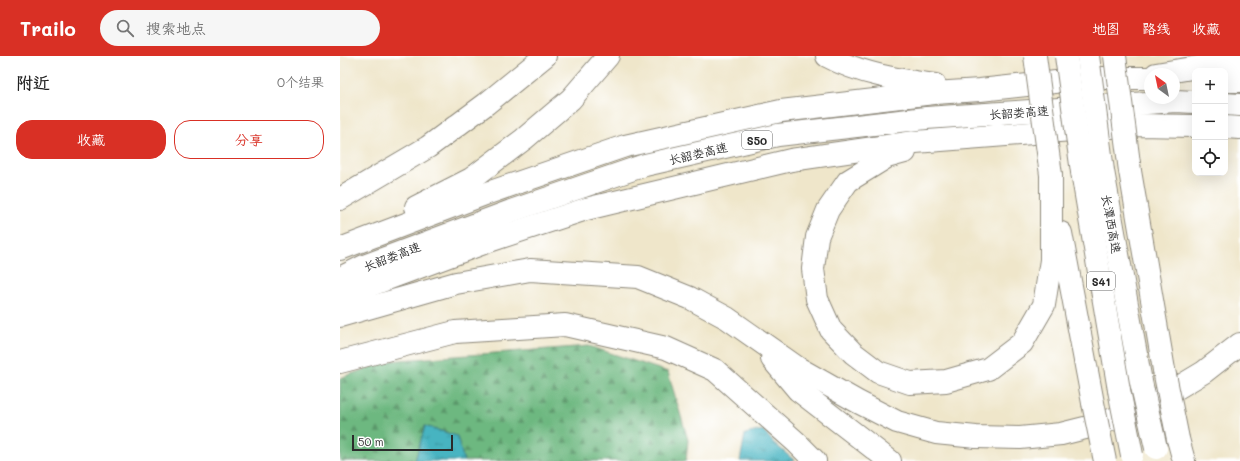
<!DOCTYPE html>
<html lang="zh">
<head>
<meta charset="utf-8">
<style>
	:root { --surface:#fff; --page:#f6f6f6; --text:#222; --muted:#767676; --line:#e0e0e0; --accent:#d93025 }
	body { margin:0; font-family:Mali,"LXGW WenKai TC",sans-serif; background:var(--page); color:var(--text) }
	.controls { position:absolute; right:12px; top:12px; display:grid; overflow:hidden; border-radius:8px; box-shadow:0 4px 16px #0002 }
	.controls button { width:36px; height:36px; display:grid; place-items:center; padding:0; border:0; border-bottom:1px solid var(--line); background:var(--surface); color:var(--text); font:20px sans-serif }
	.compass { position:absolute; left:804px; top:12px; width:36px; height:36px; border-radius:50%; background:var(--surface); box-shadow:0 4px 16px #0002; rotate:327deg }
	.scale { position:absolute; left:12px; bottom:10px; width:101px; box-sizing:border-box; padding-left:4px; border:2px solid #2b2b2b; border-top:0; font-size:11px; line-height:14px; white-space:nowrap; color:#2b2b2b; -webkit-text-stroke:3px #fff; paint-order:stroke }
	.list { margin:0; padding:0; list-style:none }
	h2 { display:flex; justify-content:space-between; align-items:center; height:52px; margin:0; padding:0 16px; font-size:17px }
	h2 small { font-size:13px; font-weight:400; color:var(--muted) }
	.actions { display:flex; gap:8px; padding:12px 16px }
	.actions a { flex:1; padding:9px 0; border:1px solid var(--accent); border-radius:16px; text-align:center; font-size:14px; color:var(--accent) }
	.actions .main { background:var(--accent); color:#fff }
	.icon { flex:none; width:22px; height:22px; fill:none; stroke:currentColor; stroke-width:2; stroke-linecap:round; stroke-linejoin:round }
	.map { position:relative; flex:none; width:900px; height:405px; overflow:hidden }
	header { display:flex; align-items:center; gap:24px; box-sizing:border-box; height:56px; padding:0 20px; background:var(--accent); color:#fff }
	header strong { font-size:19px }
	nav { display:flex; gap:22px; margin-inline-start:auto; font-size:14px }
	.search { width:280px; height:36px; background:var(--page); display:flex; align-items:center; gap:10px; box-sizing:border-box; padding:0 14px; border-radius:22px; color:var(--muted); font-size:15px }
	main { display:flex }
	aside { flex:1; background:var(--surface) }
	.map>svg:first-child { display:block }
	.forest { fill:url(#forest-firs); stroke:#4c7256 }
	.water { fill:url(#water-ripples); stroke:#387076 }
	.lines { fill:none; stroke-linecap:round; stroke-linejoin:round }
	.highway-casing { stroke:#8d887a; stroke-width:24 }
	.highway { stroke:#fff; stroke-width:22 }
	.highway-bridge-casing { stroke:#8d887a; stroke-width:24; stroke-linecap:butt }
	.highway-bridge { stroke:#fff; stroke-width:22 }
	.labels { text-anchor:middle; dominant-baseline:central; stroke-width:3; stroke-linejoin:round; paint-order:stroke }
	.shield { fill:#fff; stroke:#6b6b6b; stroke-width:1 }
	.shield-label { font-size:11px; font-weight:bold; fill:#2b2b2b }
	.street-label { font-size:12px; fill:#2b2b2b; stroke:#fff }
</style>
</head>
<body>
<header>
<strong>Trailo</strong>
<div class="search"><svg class="icon" aria-label="search" viewBox="0 0 24 24"><circle cx="10" cy="10" r="6"/><path d="M15 15l6 6"/></svg>搜索地点</div>
<nav><a>地图</a><a>路线</a><a>收藏</a></nav>
</header>
<main>
<aside>
<h2>附近<small>0个结果</small></h2>
<ul class="list">
</ul>
<div class="actions"><a class="main">收藏</a><a>分享</a></div>
</aside>
<div class="map">
<svg width="900" height="405" viewBox="0 0 900 405">
	<defs>
		<pattern id="forest-firs" width="22" height="20" patternUnits="userSpaceOnUse"><rect width="22" height="20" fill="#6db880"/><path d="M5 1l3.5 6h-7zM16 11l3.5 6h-7z" fill="#5a9669"/></pattern>
		<pattern id="water-ripples" width="26" height="14" patternUnits="userSpaceOnUse"><rect width="26" height="14" fill="#46b4c1"/><path d="M2 4q2-2 4 0t4 0M15 11q2-2 4 0t4 0" fill="none" stroke="#3b939d"/></pattern>
	</defs>
	<rect width="100%" height="100%" fill="#fff"/>
	<filter id="ink" filterUnits="userSpaceOnUse"><feTurbulence type="fractalNoise" baseFrequency=".025" numOctaves="2"/><feDisplacementMap in="SourceGraphic" scale="8" xChannelSelector="R" yChannelSelector="G"/><feConvolveMatrix kernelMatrix="1 2 1 2 8 2 1 2 1" color-interpolation-filters="sRGB"/></filter>
	<filter id="wash" filterUnits="userSpaceOnUse"><feTurbulence type="fractalNoise" baseFrequency=".012" numOctaves="4" result="noise"/><feDisplacementMap in="SourceGraphic" scale="16" xChannelSelector="R" yChannelSelector="G"/><feGaussianBlur stdDeviation="0.9" result="paint"/><feColorMatrix in="noise" values="0 0 0 0 0 0 0 0 0 0 0 0 0 0 0 0 0 1.4 0 .05"/><feComposite in="paint" operator="in"/></filter>
	<g filter="url(#wash)">
		<rect width="100%" height="100%" fill="#efe6ca"/>
		<path class="forest" d="M249,290L328,316L348,384L346,405H124L117,380L85,370L75,405H0V322L48,305Z"/>
		<g class="water">
			<path d="M85,370L117,380L124,405H75Z"/>
			<path d="M423,374L433,386L455,405H400L405,378Z"/>
		</g>
	</g>
	<g filter="url(#ink)">
		<g class="lines">
			<defs>
				<g id="highway">
					<path d="M487,0C520,18 559,24 595,29"/>
					<path d="M816,18L900,4"/>
					<path d="M885,25H900"/>
					<path d="M885,48L900,49"/>
					<path d="M885,71L900,72"/>
					<path d="M565,96L547,101L508,125L488,154L477,181L473,213L477,243L491,274L513,297L538,316L570,327L606,325L648,313L682,287L704,249L711,204V119"/>
					<path d="M763,115L801,326"/>
					<path d="M790,115L824,314"/>
					<path d="M742,116L779,334"/>
					<path d="M0,143L88,91L146,48L205,0"/>
					<path d="M76,151L131,123L184,83L231,43L268,0"/>
					<path d="M721,177L753,347"/>
					<path d="M0,193L145,138L285,90L441,55L594,37L640,34L753,22H810"/>
					<path d="M0,222L24,210L171,155L305,109L438,79L586,62L836,45L855,46"/>
					<path d="M0,243L31,229L152,184L246,153L451,104L575,86L797,69L855,70"/>
					<path d="M0,260L116,227L190,214L298,221L350,242L387,262L458,312L518,346L557,366L596,377L636,381L680,382L721,378L761,368L814,346L864,316L900,288"/>
					<path d="M432,303L458,334L550,405"/>
					<path d="M0,306L115,276L225,269L326,292L375,314L456,386L475,405"/>
					<path d="M838,383L844,405"/>
				</g>
			</defs>
			<use href="#highway" class="highway-casing"/>
			<use href="#highway" class="highway"/>
			<defs>
				<g id="highway-bridge">
					<path d="M695,0L711,119"/>
					<path d="M726,0L742,116"/>
					<path d="M748,0L763,115"/>
					<path d="M775,0L790,115"/>
					<path d="M824,314L838,383"/>
					<path d="M801,326L816,392"/>
					<path d="M779,334L792,399"/>
					<path d="M753,347L765,405"/>
				</g>
			</defs>
			<use href="#highway-bridge" class="highway-bridge-casing"/>
			<use href="#highway-bridge" class="highway-bridge"/>
		</g>
	</g>
	<g class="labels">
		<g class="shield">
			<rect x="402" y="75" width="30" height="18" rx="3"/>
			<rect x="747" y="216" width="28" height="18" rx="3"/>
		</g>
		<g class="shield-label">
			<text x="417" y="84">S50</text>
			<text x="761" y="225">S41</text>
		</g>
		<g class="street-label">
			<text transform="translate(679 56) rotate(-4)">长韶娄高速</text>
			<text transform="translate(358 97) rotate(-13)">长韶娄高速</text>
			<text transform="translate(772 168) rotate(80)">长潭西高速</text>
			<text transform="translate(52 200) rotate(-21)">长韶娄高速</text>
		</g>
	</g>
</svg>
<div class="controls">
<button>+</button>
<button>−</button>
<button><svg class="icon" aria-label="locate" viewBox="0 0 24 24"><circle cx="12" cy="12" r="6"/><path d="M12 2v4M12 18v4M2 12h4M18 12h4"/></svg></button>
</div>
<svg class="compass" viewBox="-18 -18 36 36"><path d="M0-13l5 13h-10z" fill="#e53935"/><path d="M0 13l5-13h-10z" fill="#767676"/></svg>
<div class="scale">50 m</div>
</div>
</main>
</body>
</html>
